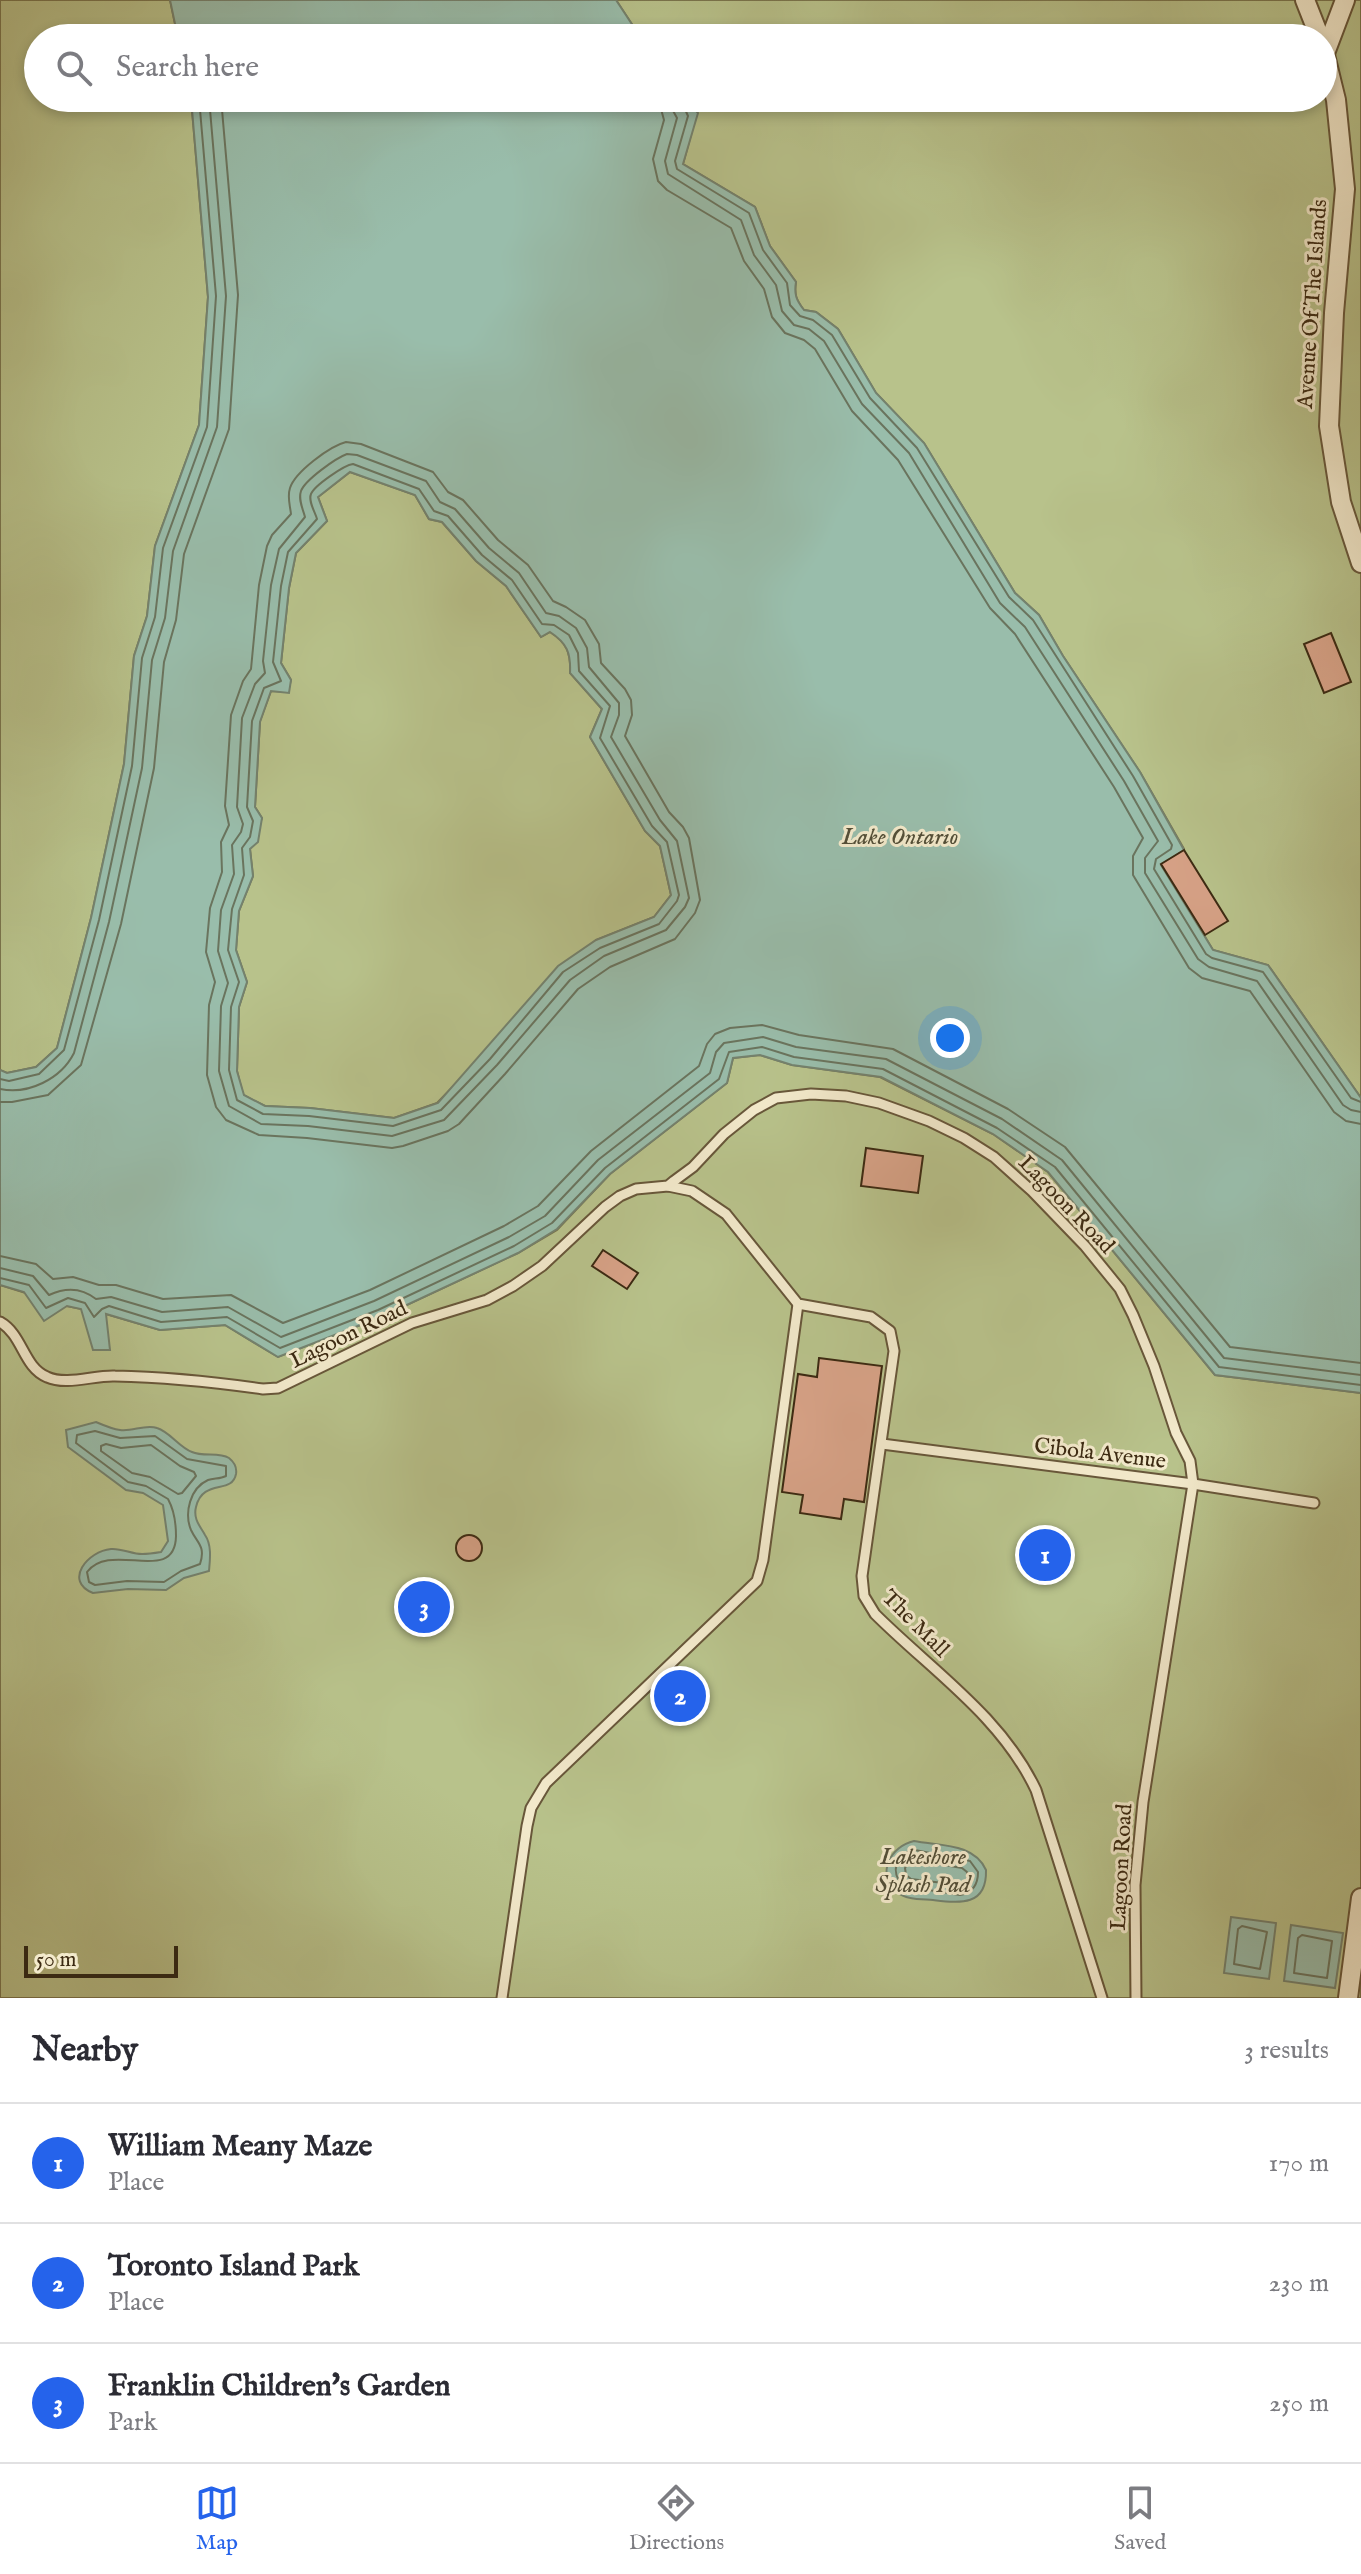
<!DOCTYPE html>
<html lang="en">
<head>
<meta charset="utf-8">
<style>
	:root { --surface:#fff; --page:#f7f7f7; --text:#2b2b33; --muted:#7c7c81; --line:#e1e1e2; --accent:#2563eb }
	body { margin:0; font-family:"IM FELL English",serif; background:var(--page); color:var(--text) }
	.scale { position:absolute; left:24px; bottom:20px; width:154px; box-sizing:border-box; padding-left:8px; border:4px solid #3c2a12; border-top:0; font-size:22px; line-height:28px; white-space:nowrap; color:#3c2a12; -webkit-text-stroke:6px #f3eacc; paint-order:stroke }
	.you { position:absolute; left:950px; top:1038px; width:28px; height:28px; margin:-20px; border:6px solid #fff; border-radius:50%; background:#1a73e8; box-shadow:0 0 0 12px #1a73e833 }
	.badge { display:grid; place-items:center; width:52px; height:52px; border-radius:50%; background:var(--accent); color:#fff; font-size:26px; font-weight:700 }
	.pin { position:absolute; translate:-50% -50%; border:4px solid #fff; box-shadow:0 2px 8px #0006 }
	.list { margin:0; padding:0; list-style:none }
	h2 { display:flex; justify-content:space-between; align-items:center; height:104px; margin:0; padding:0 32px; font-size:34px }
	h2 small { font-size:26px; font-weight:400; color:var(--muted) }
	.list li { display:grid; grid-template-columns:52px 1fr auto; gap:24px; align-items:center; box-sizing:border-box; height:120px; padding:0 32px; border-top:2px solid var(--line) }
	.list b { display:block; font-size:30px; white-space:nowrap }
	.list p { margin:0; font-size:26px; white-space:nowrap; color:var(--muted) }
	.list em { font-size:26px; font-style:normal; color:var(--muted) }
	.icon { flex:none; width:44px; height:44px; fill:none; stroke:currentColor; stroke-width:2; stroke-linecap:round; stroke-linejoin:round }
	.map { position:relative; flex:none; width:1361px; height:1998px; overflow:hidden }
	.search { position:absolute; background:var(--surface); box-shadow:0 4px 12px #0003; left:24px; right:24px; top:24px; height:88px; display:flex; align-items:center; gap:20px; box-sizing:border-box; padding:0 28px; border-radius:44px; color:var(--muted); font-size:30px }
	.sheet { height:464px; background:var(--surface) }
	nav { display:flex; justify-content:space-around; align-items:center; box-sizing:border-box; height:112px; border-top:2px solid var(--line); background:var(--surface); font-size:22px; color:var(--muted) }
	nav a { display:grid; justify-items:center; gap:4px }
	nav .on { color:var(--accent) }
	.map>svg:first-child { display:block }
	.green { fill:#b8c28b; stroke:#7a764e; stroke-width:2 }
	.water { fill:#99bdab; stroke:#74826e; stroke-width:2; fill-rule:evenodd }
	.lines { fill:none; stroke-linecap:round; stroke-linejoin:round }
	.shore { stroke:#6a745e; stroke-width:2 }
	.building { fill:#d7a287; stroke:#3c2a12; stroke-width:2 }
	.lane-casing { stroke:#68573a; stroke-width:13 }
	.street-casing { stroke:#68573a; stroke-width:22 }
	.lane { stroke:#f3eacc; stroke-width:9 }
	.street { stroke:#f3eacc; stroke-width:18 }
	.labels { text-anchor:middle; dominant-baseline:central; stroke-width:6; stroke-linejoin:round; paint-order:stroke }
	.street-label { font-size:22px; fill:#3c2a12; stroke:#f3eacc }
	.water-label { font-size:24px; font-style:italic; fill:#534f38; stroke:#f3eacc }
</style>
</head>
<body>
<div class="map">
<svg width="1361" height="1998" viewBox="0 0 1361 1998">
	<rect width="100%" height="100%" fill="#ecdfb0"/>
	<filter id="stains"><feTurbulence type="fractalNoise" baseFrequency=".0025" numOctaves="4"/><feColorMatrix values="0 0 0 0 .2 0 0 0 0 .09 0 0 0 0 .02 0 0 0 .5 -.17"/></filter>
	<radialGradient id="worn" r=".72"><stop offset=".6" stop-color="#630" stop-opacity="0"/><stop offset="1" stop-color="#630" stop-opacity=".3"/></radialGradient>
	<g class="green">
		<path d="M0,0H170L178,38H38V98H191L208,297L199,425L155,546L147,616L134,656L124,764L91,918L57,1048L36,1067L7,1073L0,1070Z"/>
		<path d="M616,0H1361V1098L1268,965L1213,950L1161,864L1184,849L1140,772L1063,656L1039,615L1015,593L924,443L876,393L838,329L816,312L804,310C796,300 794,294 796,282L770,246L755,207L683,164L697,113L685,98H1323V38H641Z"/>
		<path d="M350,472L415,495L429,519L442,522L476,561L506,586L541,637L550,632C567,643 571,653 570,673L602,709L590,737L645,831L660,846L671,895L654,917L596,940L437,1103L394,1118L310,1108L265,1106L243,1095L237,1071L239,1007L247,982L236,950L239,911L253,876L250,849L262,818L255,807L260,721L271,691L288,692L291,680L281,663L289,588L296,553L327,521L318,497Z"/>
		<path d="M760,1055L792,1065L880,1077L993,1134L1048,1172L1215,1375L1361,1393V1998H0V1285L67,1306L106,1314L160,1330L225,1325L278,1357L381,1317L518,1253L557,1230L610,1174L727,1083L733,1058Z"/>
	</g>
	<g class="water">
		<path d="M170,0H616L641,38H178Z"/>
		<path d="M191,98H685L698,113L683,164L755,207L770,246L796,282C794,294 796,300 804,310L816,312L838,329L876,393L924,443L1015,593L1039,615L1063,656L1140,772L1184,850L1161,865L1213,950L1268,965L1361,1098V1393L1215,1375L1048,1172L993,1134L881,1077L792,1065L760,1055L733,1058L727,1083L610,1174L557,1229L518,1253L381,1317L278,1357L225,1325L160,1330L106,1314L110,1350H93L81,1309L67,1306L44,1321L24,1292L0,1285V1070L7,1073L36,1067L57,1048L91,918L124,764L134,656L147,616L155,546L199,425L208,297ZM350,472L415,495L429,519L442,522L476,561L506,586L541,637L550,632C567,643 571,653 570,673L602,709L590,737L645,831L660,846L671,895L654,917L596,940L558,966L438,1103L394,1118L310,1108L265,1106L244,1095L237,1071L239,1007L247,982L236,950L239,911L253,876L250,849L258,842L262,818L255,807L260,722L271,691L289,693L291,680L281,663L289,588L296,553L327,521L318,497Z"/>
		<path d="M96,1422C103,1425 112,1429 120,1430C132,1432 145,1424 157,1428C170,1432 179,1447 192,1452C203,1457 219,1452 229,1458C234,1462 237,1468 236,1474C232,1495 203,1478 196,1507C193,1519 200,1526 205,1535C212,1545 210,1560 209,1571L184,1578L166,1590L128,1589L93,1593C63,1581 88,1551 111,1549C121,1548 132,1554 142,1554C148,1554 155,1553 161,1552L168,1541L163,1505L143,1493L126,1490L68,1447L66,1430Z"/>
		<path d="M914,1841C940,1846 974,1843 986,1870C987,1907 959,1903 933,1900C921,1899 906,1900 897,1892C875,1874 891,1846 914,1841Z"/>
		<path d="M1231,1917L1276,1923L1269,1979L1224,1973Z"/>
		<path d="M1291,1925L1343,1933L1335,1988L1284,1981Z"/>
	</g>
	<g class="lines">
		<g class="shore">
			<path d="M658,98L664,120L653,159L658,181L667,190L731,228L744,261L764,289L772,317L785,333L804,340L815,349L852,411L898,460L990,608L1015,634L1114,787L1143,838L1133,856V875L1189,968L1202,978L1250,991L1334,1112L1346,1121L1361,1124"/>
			<path d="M670,98L671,107L677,118L665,161L668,174L741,220L754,255L776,285L782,311L794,325L809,329L824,341L862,404L909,453L1000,603L1025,627L1124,781L1158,841L1145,858V873L1198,959L1209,967L1257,981L1343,1105L1351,1110L1361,1112"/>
			<path d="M680,98L688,116L675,161L677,169L749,213L763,250L787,283L790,305L800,316L813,320L832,335L870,398L917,448L1009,597L1033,620L1133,776L1172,845L1171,849L1156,859L1154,869L1206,954L1212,958L1263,972L1351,1098L1361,1102"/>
			<path d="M346,442L361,444L433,472L448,492L463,500L498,540L528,565L553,601L566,607L585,620L599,644L601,663L625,689L631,700L632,715L625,736L669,812L683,827L689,838L700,900L695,913L675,939L610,967L578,989L505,1074L459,1124L448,1131L403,1146L392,1148L307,1138L259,1135L226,1120L216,1107L207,1075L209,1005L215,982L206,952L210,908L222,872L221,842L229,825L225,806L231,715L243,681L251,669L259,585L267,546L272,535L291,514C290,505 287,497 290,488C295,472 330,446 346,442Z"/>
			<path d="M347,454L357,455L426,481L440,502L455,509L489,548L519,573L546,613L559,616L576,628L587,648L589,667L619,703V715L611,737L660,820L677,841L689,898L685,907L666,930L604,956L570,980L497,1065L444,1120L392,1136L308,1126L261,1124L229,1106L219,1071L221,1006L228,983L218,951L221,910L234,874L232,845L241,832L243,824L237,807L242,718L255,684L265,673L263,661L271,585L279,549L305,517C303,509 298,500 301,491C305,480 336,458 347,454Z"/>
			<path d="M353,464L419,489L434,511L448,516L482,555L512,580L542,624L554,625L569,635L578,653L579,671L610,706L600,738L652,826L667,842L679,895L677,901L659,924L600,948L563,972L490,1059L441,1110L393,1126L309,1116L263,1114L237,1100L229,1070L231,1007L239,982L228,950L232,909L244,875L242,848L250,837L253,821L247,807L252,721L264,688L281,681L273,662L281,586L288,552L317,519C315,512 308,501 311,494C314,486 344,465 353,464Z"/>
			<path d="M0,1079L9,1081L39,1074L64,1050L99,920L132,766L142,658L155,617L163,548L207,427L216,296L199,98"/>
			<path d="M0,1089C28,1095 61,1079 74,1053L109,922L142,768L152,660L165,618L173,551L217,427L226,296L209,98"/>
			<path d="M0,1102H12L48,1095L81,1065L121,924L154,768L164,662L176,620L184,554L229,429L238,295L221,98"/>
			<path d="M0,1256L36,1264L53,1279L73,1277L99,1285H116L163,1299L231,1295L283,1323L370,1290L504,1226L538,1206L591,1151L699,1066L707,1044L715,1034L730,1028L762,1025L799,1035L893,1049L1008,1109L1065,1147L1230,1347L1361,1363"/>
			<path d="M0,1268L33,1276L49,1295C66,1287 81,1287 96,1299L111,1297L162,1312L228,1307L281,1337L374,1301L509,1237L545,1216L598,1160L710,1073L716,1052L724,1043L763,1037L796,1047L886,1059L1002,1119L1062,1160L1224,1358L1361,1375"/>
			<path d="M0,1278L29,1285L46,1308L68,1298L85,1303L94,1317L102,1309L109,1306L161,1322L227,1317L280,1348L378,1310L514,1246L552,1223L605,1168L719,1079L729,1052L762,1047L794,1057L883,1069L997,1128L1055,1167L1219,1367L1361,1385"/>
			<path d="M95,1431L120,1438L155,1436L187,1459L226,1466V1476C220,1479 214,1478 208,1480C190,1488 184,1513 191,1530C197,1543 206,1546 200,1564L181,1571L164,1582L127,1581L95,1585L89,1582L87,1572C111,1540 175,1586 176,1536C176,1524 174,1510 168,1499L146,1486L128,1482L76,1443L77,1435Z"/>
			<path d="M106,1444L121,1448L151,1445L180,1466L194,1472L196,1476L182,1493L178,1494L150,1477L132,1473L101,1451V1446Z"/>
			<path d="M915,1850L970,1861L978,1872C978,1885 972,1893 960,1895L903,1886C890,1872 895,1853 915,1850Z"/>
			<path d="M915,1860L962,1868L967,1872V1880L959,1885L911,1879L906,1875L905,1868L909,1862Z"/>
			<path d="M1242,1926L1267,1932L1260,1969L1234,1964L1238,1929Z"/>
			<path d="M1302,1935L1332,1941L1327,1978L1294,1973L1298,1938Z"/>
		</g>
	</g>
	<g class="building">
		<path d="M1331,633L1351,682L1324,693L1304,644Z"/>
		<path d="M1184,850L1228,921L1205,935L1161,864Z"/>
		<path d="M866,1148L923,1156L918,1193L861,1186Z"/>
		<path d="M603,1250L638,1273L627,1289L592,1266Z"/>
		<path d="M819,1358L882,1366L864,1502L844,1499L841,1519L800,1513L803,1495L782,1492L798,1374L817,1377Z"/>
		<circle cx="469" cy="1548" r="13"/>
	</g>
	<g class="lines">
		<defs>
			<g id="lane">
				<path d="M668,1186L692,1191L726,1214L798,1304L871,1317L890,1331L894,1351L862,1576L864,1596L875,1614C931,1670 1001,1716 1036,1790L1102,1998"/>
				<path d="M0,1322C23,1335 23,1367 47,1377C67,1386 94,1375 115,1376C165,1377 214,1382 263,1389L278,1388L412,1323L487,1300L513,1286L542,1266L605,1207L620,1196L636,1189L668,1186L674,1181L693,1167L724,1134L754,1110L776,1098L811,1094L846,1096L879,1103L929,1121L964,1138L994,1157L1032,1191L1085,1246L1120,1289L1133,1315L1154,1366L1176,1433L1190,1461L1193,1484L1143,1802L1135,1885L1136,1998"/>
				<path d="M882,1444L1193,1484L1314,1503"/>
				<path d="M502,1998L527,1826L531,1808L546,1783L757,1581L763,1560L798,1304"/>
			</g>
			<g id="street">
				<path d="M1305,0L1320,38"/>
				<path d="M1323,47L1336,100L1345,189L1334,313L1329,426L1341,502L1361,563"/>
				<path d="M1325,53L1345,0"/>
				<path d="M1348,1998L1361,1898"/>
			</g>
		</defs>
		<use href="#lane" class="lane-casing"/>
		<use href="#street" class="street-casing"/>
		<use href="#lane" class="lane"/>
		<use href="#street" class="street"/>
	</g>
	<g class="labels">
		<g class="street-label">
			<text transform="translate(1313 304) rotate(-86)">Avenue Of The Islands</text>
			<text transform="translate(1066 1205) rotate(46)">Lagoon Road</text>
			<text transform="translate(349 1335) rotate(-26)">Lagoon Road</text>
			<text transform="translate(1100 1454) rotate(7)">Cibola Avenue</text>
			<text transform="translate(915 1624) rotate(45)">The Mall</text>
			<text transform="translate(1122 1867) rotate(-87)">Lagoon Road</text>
		</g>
		<g class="water-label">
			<text x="900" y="837">Lake Ontario</text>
			<text x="923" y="1857">Lakeshore<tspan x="923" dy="28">Splash Pad</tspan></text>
		</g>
	</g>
	<rect width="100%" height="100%" filter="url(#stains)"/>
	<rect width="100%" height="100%" fill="url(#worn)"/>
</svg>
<div class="scale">50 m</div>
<div class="you"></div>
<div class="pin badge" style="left:1045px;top:1555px">1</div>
<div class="pin badge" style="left:680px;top:1696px">2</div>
<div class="pin badge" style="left:424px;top:1607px">3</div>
<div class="search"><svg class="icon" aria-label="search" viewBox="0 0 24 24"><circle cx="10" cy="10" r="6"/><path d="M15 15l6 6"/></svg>Search here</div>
</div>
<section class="sheet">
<h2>Nearby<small>3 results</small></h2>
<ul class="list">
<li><span class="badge">1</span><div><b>William Meany Maze</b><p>Place</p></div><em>170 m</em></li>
<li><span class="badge">2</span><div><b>Toronto Island Park</b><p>Place</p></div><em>230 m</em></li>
<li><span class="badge">3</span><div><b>Franklin Children's Garden</b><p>Park</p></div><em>250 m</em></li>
</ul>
</section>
<nav>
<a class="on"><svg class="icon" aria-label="map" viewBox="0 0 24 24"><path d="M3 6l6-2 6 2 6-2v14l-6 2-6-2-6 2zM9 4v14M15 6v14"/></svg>Map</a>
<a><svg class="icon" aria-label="directions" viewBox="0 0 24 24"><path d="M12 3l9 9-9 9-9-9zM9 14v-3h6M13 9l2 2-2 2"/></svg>Directions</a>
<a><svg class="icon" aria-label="saved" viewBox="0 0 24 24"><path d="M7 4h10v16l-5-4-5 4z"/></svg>Saved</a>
</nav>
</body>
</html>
